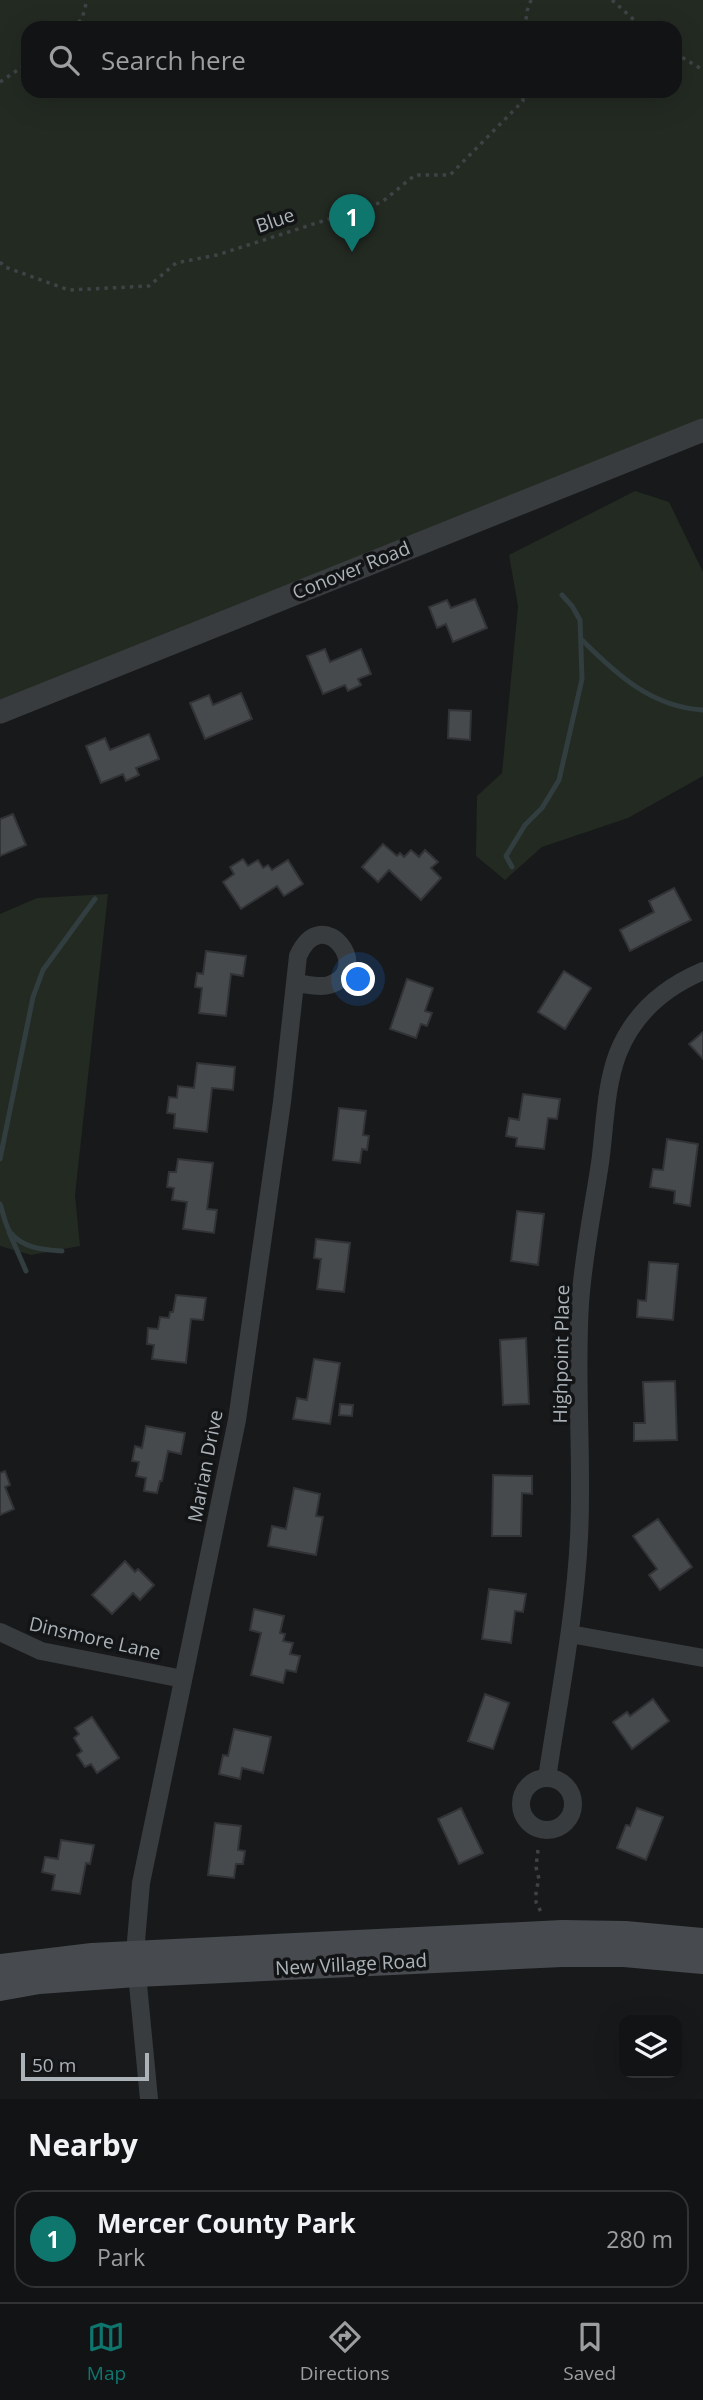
<!DOCTYPE html>
<html lang="en">
<head>
<meta charset="utf-8">
<style>
	:root { --surface:#121314; --page:#1b1c1d; --text:#f1f3f6; --muted:#9c9ea0; --line:#313234; --accent:#0f766e }
	body { margin:0; font-family:"Open Sans",sans-serif; background:var(--page); color:var(--text) }
	.controls { position:absolute; right:21px; bottom:21px; display:grid; overflow:hidden; border-radius:14px; box-shadow:0 7px 28px #0002 }
	.controls button { width:63px; height:63px; display:grid; place-items:center; padding:0; border:0; border-bottom:2px solid var(--line); background:var(--surface); color:var(--text); font:35px sans-serif }
	.scale { position:absolute; left:21px; bottom:18px; width:128px; box-sizing:border-box; padding-left:7px; border:4px solid #abb3b9; border-top:0; font-size:19px; line-height:24px; white-space:nowrap; color:#abb3b9; -webkit-text-stroke:5px #131415; paint-order:stroke }
	.you { position:absolute; left:359px; top:980px; width:24px; height:24px; margin:-18px; border:5px solid #fff; border-radius:50%; background:#1a73e8; box-shadow:0 0 0 10px #1a73e833 }
	.badge { display:grid; place-items:center; width:46px; height:46px; border-radius:50%; background:var(--accent); color:#fff; font-size:23px; font-weight:700 }
	.pin { position:absolute; translate:-50% -58px; filter:drop-shadow(0 2px 4px #0008) }
	.pin::after { content:''; position:absolute; top:37px; width:24px; height:21px; background:inherit; clip-path:polygon(0 0,100% 0,50% 100%) }
	.list { margin:0; padding:0; list-style:none }
	h2 { display:flex; justify-content:space-between; align-items:center; height:91px; margin:0; padding:0 28px; font-size:30px }
	h2 small { font-size:23px; font-weight:400; color:var(--muted) }
	.list li { display:grid; grid-template-columns:46px 1fr auto; gap:21px; align-items:center; box-sizing:border-box; height:98px; margin:0 14px 14px; padding:0 14px; border:2px solid var(--line); border-radius:21px }
	.list b { display:block; font-size:26px; white-space:nowrap }
	.list p { margin:0; font-size:23px; white-space:nowrap; color:var(--muted) }
	.list em { font-size:23px; font-style:normal; color:var(--muted) }
	.icon { flex:none; width:38px; height:38px; fill:none; stroke:currentColor; stroke-width:2; stroke-linecap:round; stroke-linejoin:round }
	.map { position:relative; flex:none; width:703px; height:2099px; overflow:hidden }
	.search { position:absolute; background:var(--surface); box-shadow:0 7px 28px #0002; left:21px; right:21px; top:21px; height:77px; display:flex; align-items:center; gap:18px; box-sizing:border-box; padding:0 24px; border-radius:21px; color:var(--muted); font-size:26px }
	.sheet { height:203px; background:var(--surface) }
	nav { display:flex; justify-content:space-around; align-items:center; box-sizing:border-box; height:98px; border-top:2px solid var(--line); background:var(--surface); font-size:19px; color:var(--muted) }
	nav a { display:grid; justify-items:center; gap:4px }
	nav .on { color:var(--accent) }
	.map>svg:first-child { display:block }
	.green { fill:#232a22; fill-rule:evenodd }
	.lines { fill:none; stroke-linecap:round; stroke-linejoin:round }
	.stream { stroke:#313d3f; stroke-width:5 }
	.building { fill:#474a4d; stroke:#323336; stroke-width:2 }
	.path { stroke:#3f4346; stroke-width:3.5; stroke-dasharray:3.5 5; stroke-linecap:butt }
	.minor { stroke:#393c3f; stroke-width:18 }
	.tertiary { stroke:#393c3f; stroke-width:23 }
	.secondary { stroke:#474b4f; stroke-width:24 }
	.labels { text-anchor:middle; dominant-baseline:central; stroke-width:7; stroke-linejoin:round; paint-order:stroke }
	.street-label { font-size:19px; fill:#abb3b9; stroke:#131415 }
</style>
</head>
<body>
<div class="map">
<svg width="703" height="2099" viewBox="0 0 703 2099">
	<rect width="100%" height="100%" fill="#18191a"/>
	<g class="green">
		<path d="M0,0H703V427L0,710ZM28,28H675V91H28Z"/>
		<path d="M635,491L669,502L703,572V776L628,818L542,847L505,880L476,856L477,796L502,773L518,606L509,555Z"/>
		<path d="M108,894L75,1195L80,1246L31,1255L0,1246V914L37,898Z"/>
	</g>
	<g class="lines">
		<g class="stream">
			<path d="M582,640C617,675 652,707 703,710"/>
			<path d="M512,867L506,856L525,825L542,808L559,780L582,679L580,620L572,606L562,595"/>
			<path d="M0,1159L33,997L43,970L95,899"/>
			<path d="M0,1204C3,1212 5,1225 10,1232C22,1248 43,1250 62,1251"/>
			<path d="M9,1232L26,1271"/>
		</g>
	</g>
	<g class="building">
		<path d="M475,599L487,628L453,642L446,624L437,628L429,607L447,600L451,608Z"/>
		<path d="M325,649L330,662L361,649L371,674L358,679L361,685L348,691L345,685L323,694L307,656Z"/>
		<path d="M241,693L252,719L205,739L190,703L209,695L213,705Z"/>
		<path d="M449,710L471,711L470,740L448,738Z"/>
		<path d="M149,734L159,759L136,768L139,775L126,781L123,774L101,783L86,746L105,738L110,750Z"/>
		<path d="M13,814L26,845L0,856V819Z"/>
		<path d="M383,844L397,856L400,853L404,857L411,850L419,857L425,850L438,862L431,868L441,878L421,900L389,870L378,882L362,867Z"/>
		<path d="M243,859L248,866L258,860L263,868L268,865L272,870L288,860L303,884L284,896L277,886L241,909L223,882L234,874L230,867Z"/>
		<path d="M674,888L691,920L630,951L620,930L654,912L649,901Z"/>
		<path d="M206,951L246,956L243,976L231,974L226,1016L199,1013L202,988L195,987L197,973L203,974Z"/>
		<path d="M564,971L591,988L565,1029L538,1012Z"/>
		<path d="M407,979L433,988L425,1011L432,1013L427,1026L421,1024L416,1038L390,1029Z"/>
		<path d="M703,1032V1059L689,1044Z"/>
		<path d="M197,1063L235,1067L233,1090L212,1088L207,1132L174,1128L175,1114L167,1113L169,1097L177,1098L178,1086L194,1088Z"/>
		<path d="M523,1094L560,1099L557,1119L548,1118L544,1149L516,1146L517,1138L506,1136L509,1118L519,1120Z"/>
		<path d="M339,1108L366,1111L363,1135L369,1136L367,1150L362,1149L360,1163L333,1160Z"/>
		<path d="M667,1139L698,1144L690,1206L674,1203L675,1191L650,1187L653,1169L663,1170Z"/>
		<path d="M178,1159L213,1163L207,1209L217,1210L214,1233L183,1229L187,1202L172,1200L174,1188L167,1187L169,1172H176Z"/>
		<path d="M517,1211L544,1214L538,1265L511,1261Z"/>
		<path d="M316,1239L350,1243L344,1292L317,1289L321,1259L314,1258Z"/>
		<path d="M649,1262L678,1264L673,1320L637,1317L638,1300L646,1301Z"/>
		<path d="M176,1295L206,1298L203,1320L191,1319L186,1363L152,1359L154,1345L147,1344L148,1328L158,1329L160,1317L169,1318L170,1312H173Z"/>
		<path d="M526,1338L529,1404L503,1405L500,1340Z"/>
		<path d="M314,1359L340,1363L330,1424L293,1419L297,1398L307,1400Z"/>
		<path d="M675,1381L677,1440L634,1441V1423H645L643,1382Z"/>
		<path d="M340,1404L353,1405L352,1416L339,1415Z"/>
		<path d="M146,1426L185,1433L181,1454L168,1451L162,1481H160L157,1493L144,1491L146,1478L136,1476L139,1462L132,1461L135,1446L142,1448Z"/>
		<path d="M5,1471L10,1485L5,1487L14,1509L0,1515V1473Z"/>
		<path d="M493,1475L532,1476V1494L522,1493L521,1536H492Z"/>
		<path d="M294,1488L320,1494L316,1516L323,1517L316,1555L268,1546L272,1526L286,1529Z"/>
		<path d="M658,1519L692,1567L660,1590L649,1575L657,1569L633,1536Z"/>
		<path d="M125,1561L135,1572L138,1569L154,1585L140,1600L133,1593L112,1614L92,1595Z"/>
		<path d="M489,1589L526,1594L523,1612L515,1611L511,1643L482,1639Z"/>
		<path d="M254,1609L284,1616L280,1633L285,1634L283,1641L293,1643L290,1654L300,1656L296,1672L286,1670L283,1683L251,1675L261,1633L250,1630Z"/>
		<path d="M485,1694L509,1703L493,1749L468,1741Z"/>
		<path d="M653,1699L669,1721L632,1749L613,1722L627,1712L630,1716Z"/>
		<path d="M92,1717L119,1758L97,1773L91,1764L85,1767L77,1755L82,1751L74,1738L79,1734L75,1728Z"/>
		<path d="M234,1729L271,1737L263,1773L242,1768L240,1779L219,1774L223,1755L228,1756Z"/>
		<path d="M461,1808L483,1853L459,1864L438,1819Z"/>
		<path d="M637,1808L663,1817L646,1860L617,1848L626,1825L630,1826Z"/>
		<path d="M215,1823L241,1826L238,1850L245,1851L243,1864H236L234,1878L208,1875Z"/>
		<path d="M61,1840L94,1845L90,1864L86,1863L80,1894L52,1890L55,1875L42,1872L45,1857L58,1859Z"/>
	</g>
	<g class="lines">
		<g class="path">
			<path d="M612,0L643,28"/>
			<path d="M72,28L82,19L87,0"/>
			<path d="M525,28L527,11L531,0"/>
			<path d="M675,53L703,70"/>
			<path d="M0,82L28,63"/>
			<path d="M0,262L5,267L69,290L149,286L176,263L217,255L382,202L415,175H450L523,101L522,91"/>
			<path d="M538,1850L536,1867L539,1879L536,1891V1902L541,1912"/>
		</g>
		<g class="minor">
			<path d="M0,1632L41,1651L183,1679"/>
			<path d="M570,1634L703,1658"/>
			<path d="M547,1778C559,1698 575,1618 579,1537C583,1459 575,1382 580,1304C583,1257 593,1210 600,1163C605,1127 605,1087 618,1053C634,1013 665,987 703,971"/>
			<circle cx="547" cy="1804" r="26"/>
			<path d="M149,2099L135,1953L141,1883L237,1420L282,1102L298,956C323,900 375,971 329,985C319,988 306,984 296,983"/>
		</g>
		<path class="tertiary" d="M0,712L703,430"/>
		<g class="secondary">
			<path d="M0,1966L92,1955L562,1932L625,1933L703,1940"/>
			<path d="M0,1989L39,1982L136,1975L562,1955H624L703,1962"/>
		</g>
	</g>
	<g class="labels">
		<g class="street-label">
			<text transform="translate(275 220) rotate(-19)">Blue</text>
			<text transform="translate(351 570) rotate(-22)">Conover Road</text>
			<text transform="translate(561 1354) rotate(-89)">Highpoint Place</text>
			<text transform="translate(205 1466) rotate(-79)">Marian Drive</text>
			<text transform="translate(95 1638) rotate(13)">Dinsmore Lane</text>
			<text transform="translate(351 1964) rotate(-3)">New Village Road</text>
		</g>
	</g>
</svg>
<div class="controls">
<button><svg class="icon" aria-label="layers" viewBox="0 0 24 24"><path d="M12 4l9 5-9 5-9-5zM3 14l9 5 9-5"/></svg></button>
</div>
<div class="scale">50 m</div>
<div class="you"></div>
<div class="pin badge" style="left:352px;top:252px">1</div>
<div class="search"><svg class="icon" aria-label="search" viewBox="0 0 24 24"><circle cx="10" cy="10" r="6"/><path d="M15 15l6 6"/></svg>Search here</div>
</div>
<section class="sheet">
<h2>Nearby<small></small></h2>
<ul class="list">
<li><span class="badge">1</span><div><b>Mercer County Park</b><p>Park</p></div><em>280 m</em></li>
</ul>
</section>
<nav>
<a class="on"><svg class="icon" aria-label="map" viewBox="0 0 24 24"><path d="M3 6l6-2 6 2 6-2v14l-6 2-6-2-6 2zM9 4v14M15 6v14"/></svg>Map</a>
<a><svg class="icon" aria-label="directions" viewBox="0 0 24 24"><path d="M12 3l9 9-9 9-9-9zM9 14v-3h6M13 9l2 2-2 2"/></svg>Directions</a>
<a><svg class="icon" aria-label="saved" viewBox="0 0 24 24"><path d="M7 4h10v16l-5-4-5 4z"/></svg>Saved</a>
</nav>
</body>
</html>
